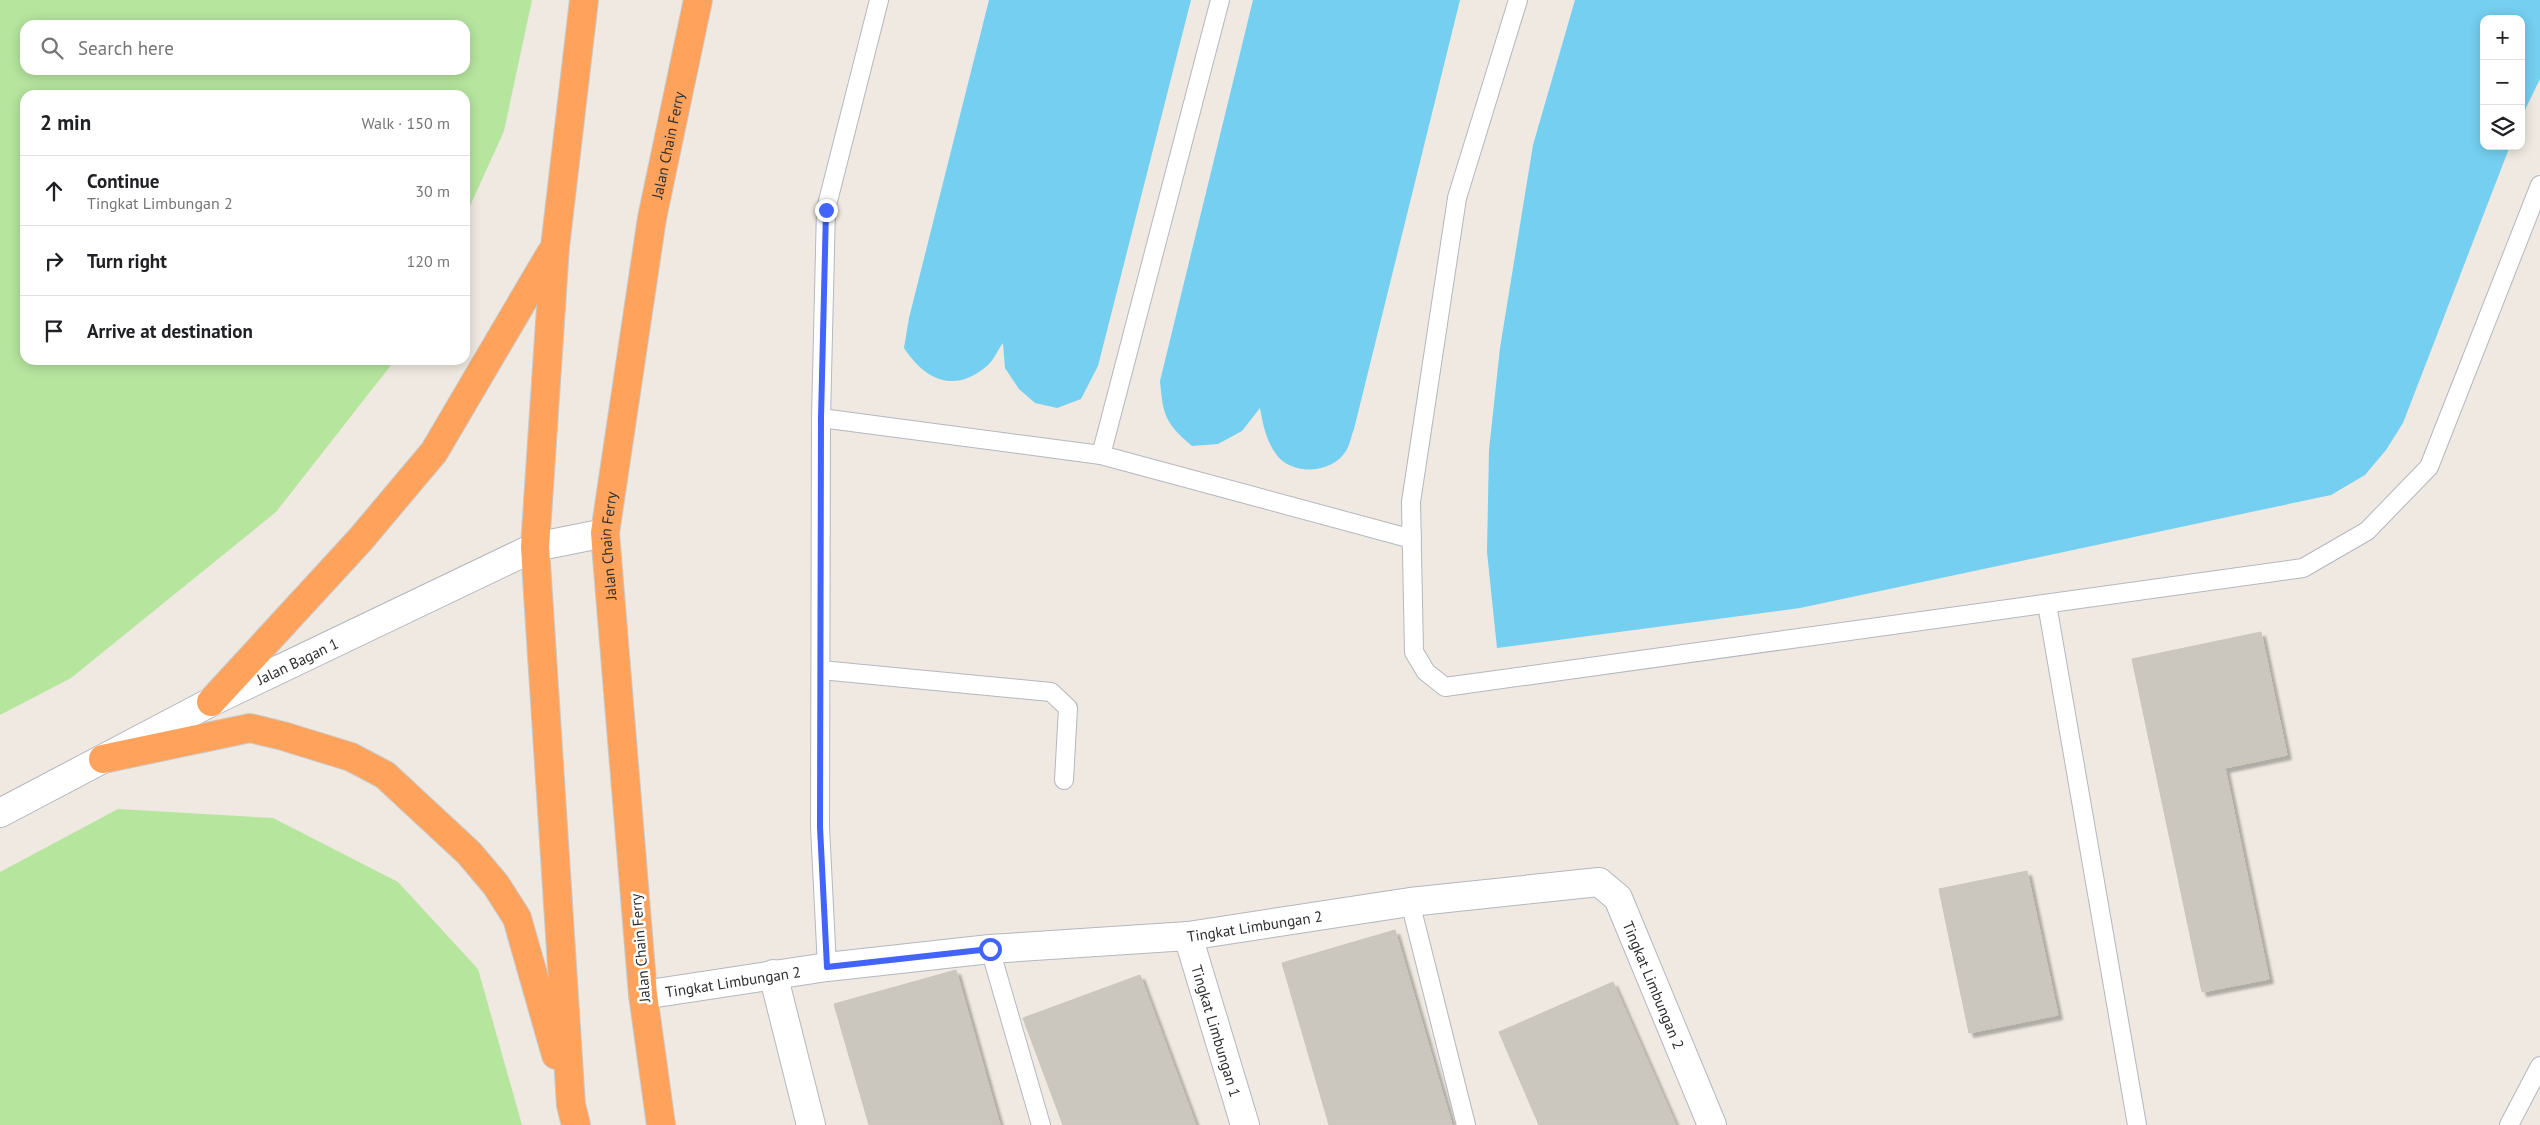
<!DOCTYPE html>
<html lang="en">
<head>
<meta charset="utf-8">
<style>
	:root { --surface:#fff; --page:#f2f2f2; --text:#202124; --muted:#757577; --line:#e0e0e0 }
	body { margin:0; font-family:"PT Sans",sans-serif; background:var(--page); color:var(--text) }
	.controls { position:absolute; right:15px; top:15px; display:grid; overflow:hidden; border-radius:10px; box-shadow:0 2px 12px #0003 }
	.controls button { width:45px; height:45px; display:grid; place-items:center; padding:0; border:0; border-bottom:1px solid var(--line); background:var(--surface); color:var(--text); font:25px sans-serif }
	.stop { position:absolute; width:15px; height:15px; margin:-11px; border:4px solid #4264fb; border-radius:50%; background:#fff }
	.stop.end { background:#4264fb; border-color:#fff; box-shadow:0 1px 5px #0008 }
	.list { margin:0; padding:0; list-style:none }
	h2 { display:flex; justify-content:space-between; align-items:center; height:65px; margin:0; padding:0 20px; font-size:21px }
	h2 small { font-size:16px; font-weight:400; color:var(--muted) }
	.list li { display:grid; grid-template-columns:32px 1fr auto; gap:15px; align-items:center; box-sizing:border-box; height:70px; padding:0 20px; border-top:1px solid var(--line) }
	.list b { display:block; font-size:19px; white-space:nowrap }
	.list p { margin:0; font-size:16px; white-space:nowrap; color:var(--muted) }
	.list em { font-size:16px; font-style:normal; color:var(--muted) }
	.icon { flex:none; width:28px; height:28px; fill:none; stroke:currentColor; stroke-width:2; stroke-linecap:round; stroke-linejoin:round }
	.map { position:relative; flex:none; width:2540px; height:1125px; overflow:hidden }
	.search { position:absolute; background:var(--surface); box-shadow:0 2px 12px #0003; left:20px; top:20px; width:450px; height:55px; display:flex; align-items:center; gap:12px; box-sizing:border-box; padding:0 18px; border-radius:15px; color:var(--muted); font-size:19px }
	.panel { position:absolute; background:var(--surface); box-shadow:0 2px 12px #0003; left:20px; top:90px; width:450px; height:275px; border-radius:15px }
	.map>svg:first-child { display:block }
	.green { fill:#b6e59e; fill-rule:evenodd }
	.water { fill:#75cff0 }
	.building { fill:#cbc7bf; stroke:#cbc5ba; filter:url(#shadow) }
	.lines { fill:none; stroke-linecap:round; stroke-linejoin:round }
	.lane-casing { stroke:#b4b7c1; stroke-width:20 }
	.street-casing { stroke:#b4b7c1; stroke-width:30 }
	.secondary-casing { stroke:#b4b7c1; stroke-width:30 }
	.highway-casing { stroke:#c9c9c9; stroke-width:30 }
	.lane { stroke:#fff; stroke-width:18 }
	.street { stroke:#fff; stroke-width:28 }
	.secondary { stroke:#fff; stroke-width:28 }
	.highway { stroke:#ffa35c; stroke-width:28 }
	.route { stroke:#4264fb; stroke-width:6 }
	.labels { text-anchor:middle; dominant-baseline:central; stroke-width:5; stroke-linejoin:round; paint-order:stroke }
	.street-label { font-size:15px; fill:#2e2e2e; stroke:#fff }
</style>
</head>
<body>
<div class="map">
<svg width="2540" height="1125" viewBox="0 0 2540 1125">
	<defs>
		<filter id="shadow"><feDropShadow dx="4.5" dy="4.5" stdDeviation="1" flood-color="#0004"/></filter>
	</defs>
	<rect width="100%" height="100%" fill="#efe9e1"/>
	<g class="green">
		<path d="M0,0H532L504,131L465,217V95H25V360H395L276,512L71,678L0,715ZM25,25H465V70H25Z"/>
		<path d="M118,809L273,818L398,882L478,969L522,1125H0V872Z"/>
	</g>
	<g class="water">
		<path d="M989,0H1191L1098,366L1081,399L1057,408L1035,403L1019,389L1005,368L1003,343C998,349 994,360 988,365C955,394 926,381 904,348L909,318Z"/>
		<path d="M1253,0H1460L1354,429C1351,436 1350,445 1346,451C1332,474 1291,476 1276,454C1266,440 1263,425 1260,408L1242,431L1218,444L1192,446C1165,423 1163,415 1160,381Z"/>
		<path d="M1575,0H2540V79L2521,118V19H2484V146H2510L2403,423L2386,450L2365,475L2331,495L1800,608L1497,648L1487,552L1489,450L1500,348L1533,145Z"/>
	</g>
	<g class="building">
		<path d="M2261,632L2287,755L2225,768L2269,979L2202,992L2132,659Z"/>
		<path d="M2027,871L2058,1015L1969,1033L1939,889Z"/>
		<path d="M1395,930L1452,1125H1329L1282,963Z"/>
		<path d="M956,970L1000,1125H869L834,1004Z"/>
		<path d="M1140,975L1196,1125H1063L1023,1018Z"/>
		<path d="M1613,982L1676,1125H1539L1499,1032Z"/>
	</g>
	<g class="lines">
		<defs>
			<g id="lane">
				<path d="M1518,0L1457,198L1411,502L1414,652L1426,672L1445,687L2303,568L2367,531L2429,467L2540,185"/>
				<path d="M821,418L1101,455L1412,539L1411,528"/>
				<path d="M1101,455L1220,0"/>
				<path d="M2047,604L2137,1125"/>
				<path d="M821,670L1051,692L1068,708L1064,780"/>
				<path d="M1410,902L1466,1125"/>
				<path d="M990,949L1041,1125"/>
				<path d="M827,967L820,827L821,418L826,209L879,0"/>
				<path d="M2509,1125L2540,1066"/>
			</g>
			<g id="street">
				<path id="s1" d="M1188,936L1245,1125"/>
				<path d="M773,974L811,1125"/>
				<path id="s2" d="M643,995L827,967L990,949L1188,936L1410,902L1599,882L1618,898L1712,1125"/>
			</g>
			<g id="secondary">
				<path id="s3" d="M0,813L211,702L535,547L605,533"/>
			</g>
			<g id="highway">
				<path d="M211,702L360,540L434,452L551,253"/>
				<path d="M103,759L250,728L283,736L351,757L385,775L469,853L496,885L517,918L556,1055"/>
				<path d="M576,1125L571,1105L535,547L555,247L584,0"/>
				<path id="s4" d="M661,1125L643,995L605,533L652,218L698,0"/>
			</g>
		</defs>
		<use href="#lane" class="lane-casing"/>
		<use href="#street" class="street-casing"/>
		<use href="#secondary" class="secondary-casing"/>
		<use href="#highway" class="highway-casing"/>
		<use href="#lane" class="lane"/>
		<use href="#street" class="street"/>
		<use href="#secondary" class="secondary"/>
		<use href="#highway" class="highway"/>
	</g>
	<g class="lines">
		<path class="route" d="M826,210L821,418L820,827L827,967L990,949"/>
	</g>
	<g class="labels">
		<g class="street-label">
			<text stroke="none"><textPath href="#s4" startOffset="988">Jalan Chain Ferry</textPath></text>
			<text stroke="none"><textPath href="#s4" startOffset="582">Jalan Chain Ferry</textPath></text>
			<text stroke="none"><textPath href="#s3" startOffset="334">Jalan Bagan 1</textPath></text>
			<text stroke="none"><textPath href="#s2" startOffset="616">Tingkat Limbungan 2</textPath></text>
			<text transform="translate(640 948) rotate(-95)">Jalan Chain Ferry</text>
			<text stroke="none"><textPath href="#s2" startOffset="91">Tingkat Limbungan 2</textPath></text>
			<text stroke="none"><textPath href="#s2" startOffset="1082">Tingkat Limbungan 2</textPath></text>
			<text stroke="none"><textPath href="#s1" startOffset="99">Tingkat Limbungan 1</textPath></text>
		</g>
	</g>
</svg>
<div class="controls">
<button>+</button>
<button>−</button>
<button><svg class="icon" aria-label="layers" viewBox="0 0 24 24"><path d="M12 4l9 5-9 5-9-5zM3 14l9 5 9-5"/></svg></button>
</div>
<div class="stop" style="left:990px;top:949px"></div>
<div class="stop end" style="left:826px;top:210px"></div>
<div class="search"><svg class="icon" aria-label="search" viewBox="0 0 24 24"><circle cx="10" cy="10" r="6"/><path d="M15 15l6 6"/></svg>Search here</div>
<section class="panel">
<h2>2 min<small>Walk · 150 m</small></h2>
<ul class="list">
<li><svg class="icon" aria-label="ahead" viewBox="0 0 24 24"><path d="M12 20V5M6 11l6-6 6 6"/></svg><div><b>Continue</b><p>Tingkat Limbungan 2</p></div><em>30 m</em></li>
<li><svg class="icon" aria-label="right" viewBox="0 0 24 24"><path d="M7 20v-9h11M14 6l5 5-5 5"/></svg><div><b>Turn right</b></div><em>120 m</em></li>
<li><svg class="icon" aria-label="arrive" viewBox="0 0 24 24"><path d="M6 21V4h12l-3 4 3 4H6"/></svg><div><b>Arrive at destination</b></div></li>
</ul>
</section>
</div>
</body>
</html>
